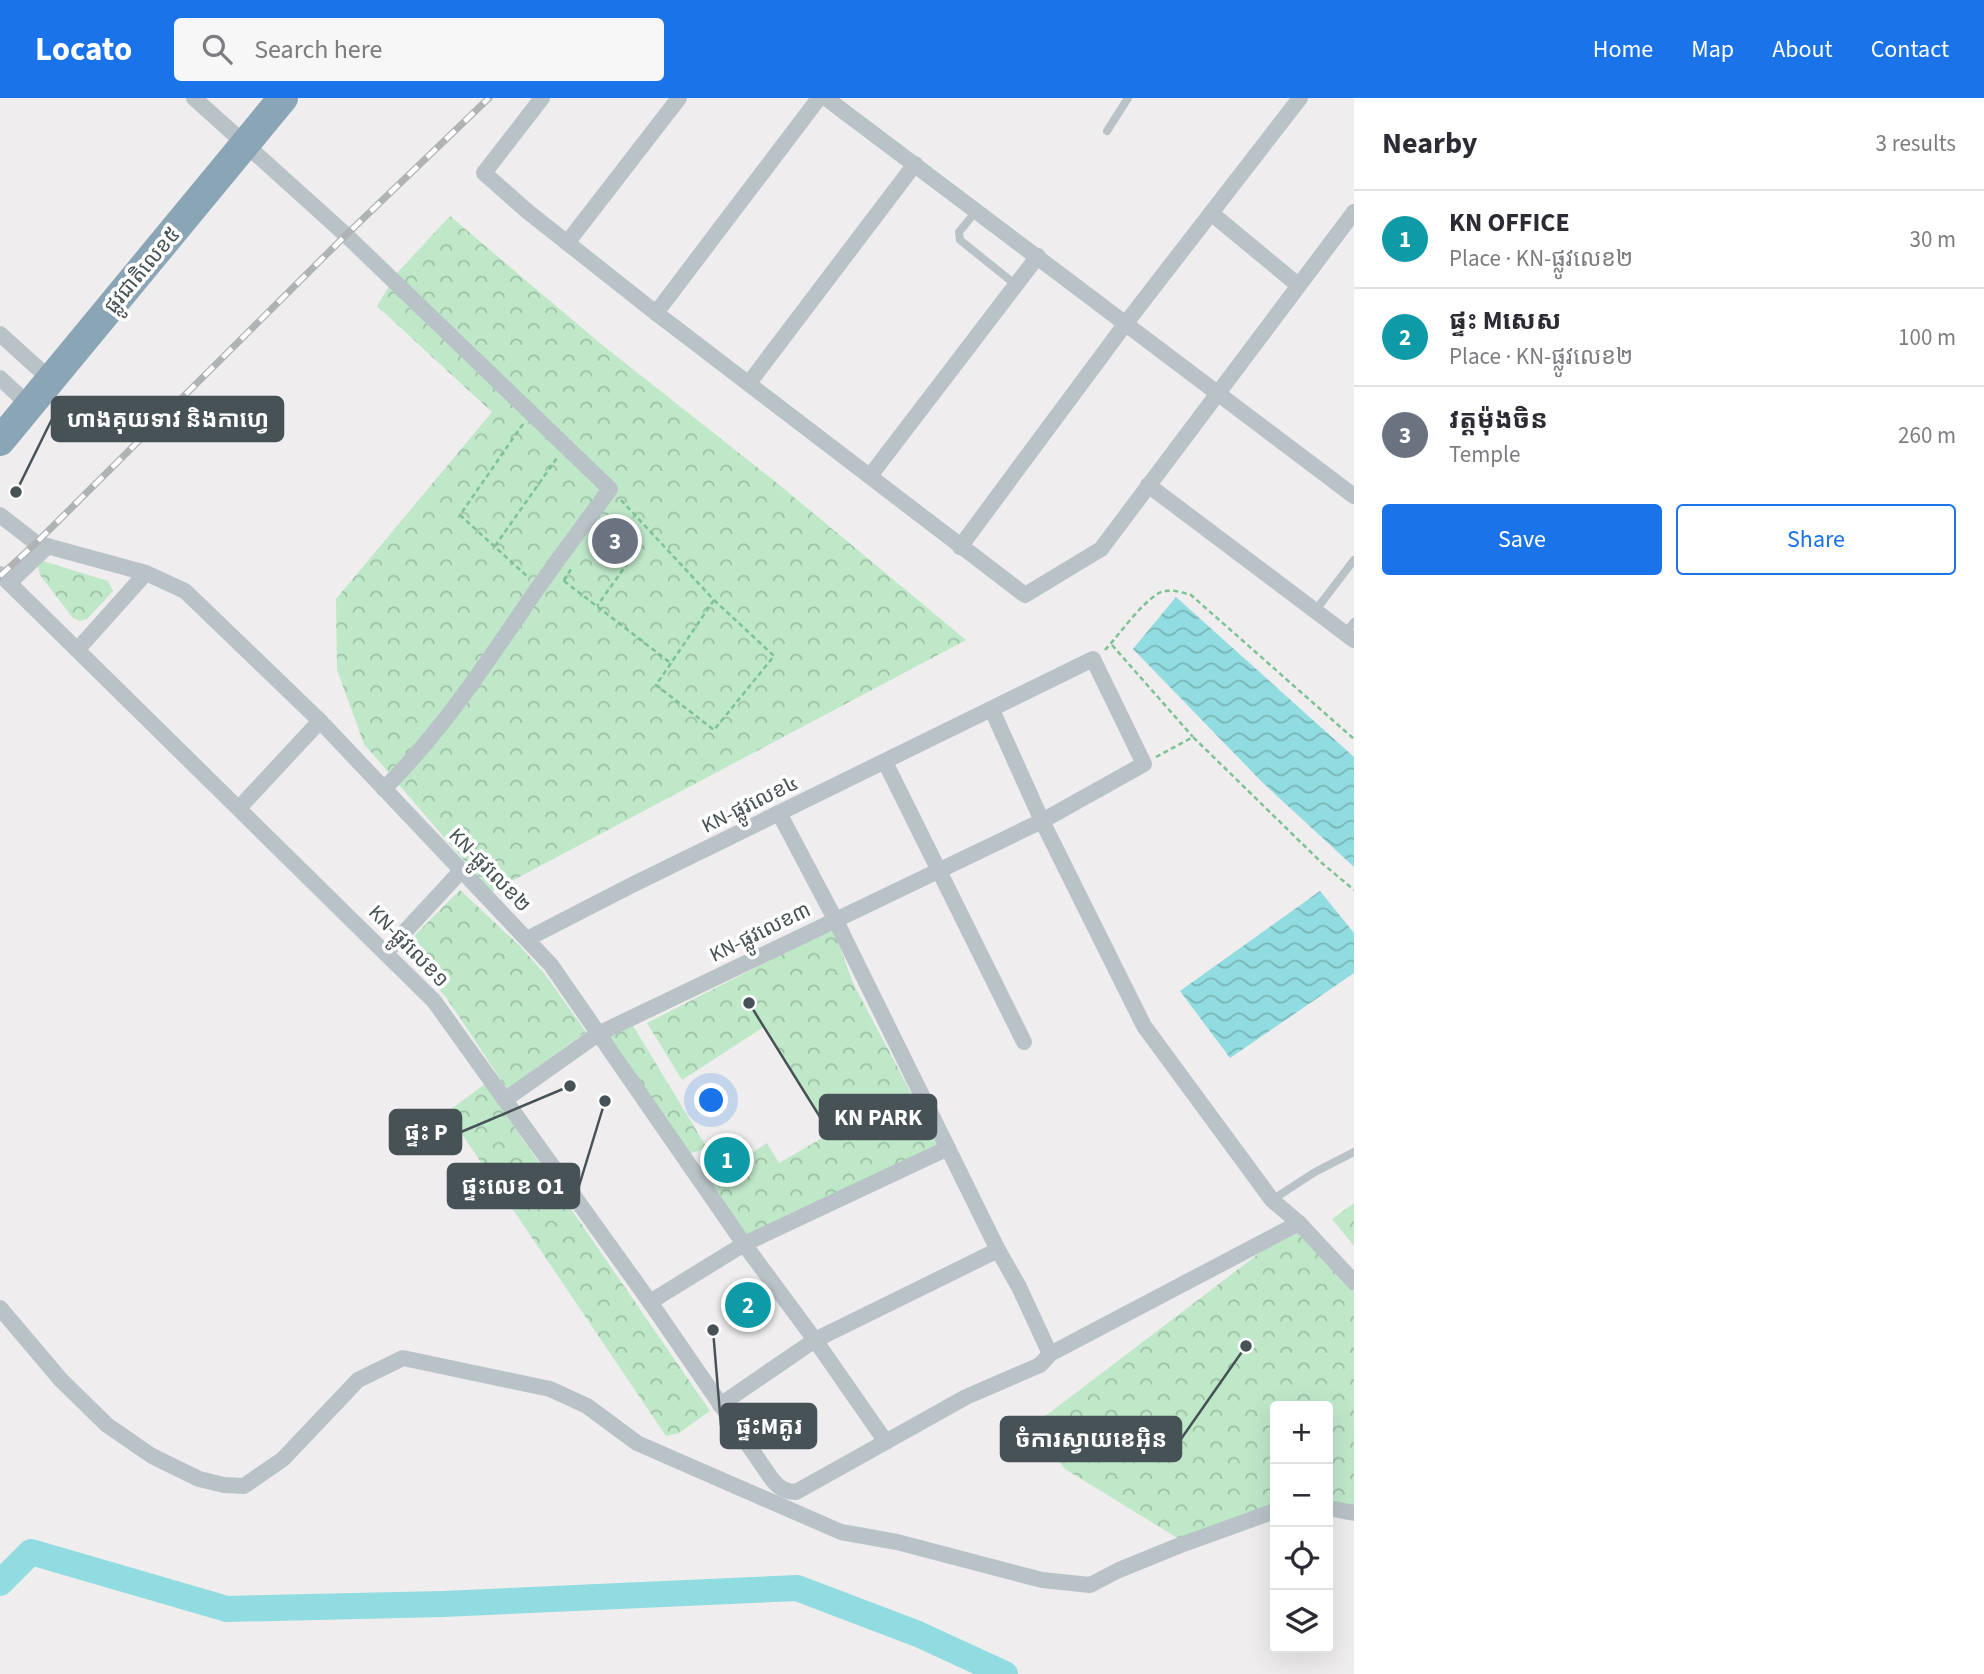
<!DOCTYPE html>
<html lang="en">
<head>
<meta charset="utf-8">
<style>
	:root { --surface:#fff; --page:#f7f7f7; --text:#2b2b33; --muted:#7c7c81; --line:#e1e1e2; --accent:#1a73e8 }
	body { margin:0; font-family:"Source Sans 3","Noto Sans Khmer",sans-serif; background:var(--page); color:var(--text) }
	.controls { position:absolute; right:21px; bottom:21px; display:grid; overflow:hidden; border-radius:7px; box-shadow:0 7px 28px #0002 }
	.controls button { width:63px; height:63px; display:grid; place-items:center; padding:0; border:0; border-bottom:2px solid var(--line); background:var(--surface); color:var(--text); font:35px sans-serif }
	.you { position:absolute; left:712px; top:1003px; width:24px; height:24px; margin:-18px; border:5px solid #fff; border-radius:50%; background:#1a73e8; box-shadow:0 0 0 10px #1a73e833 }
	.badge { display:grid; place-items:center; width:46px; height:46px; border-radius:50%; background:var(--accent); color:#fff; font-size:23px; font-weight:700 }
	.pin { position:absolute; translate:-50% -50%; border:4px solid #fff; box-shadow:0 2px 7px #0006 }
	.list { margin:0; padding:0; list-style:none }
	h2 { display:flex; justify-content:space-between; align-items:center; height:91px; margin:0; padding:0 28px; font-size:30px }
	h2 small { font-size:23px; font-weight:400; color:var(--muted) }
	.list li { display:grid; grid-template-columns:46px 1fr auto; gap:21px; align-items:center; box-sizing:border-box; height:98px; padding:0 28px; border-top:2px solid var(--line) }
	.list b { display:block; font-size:26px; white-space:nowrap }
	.list p { margin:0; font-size:23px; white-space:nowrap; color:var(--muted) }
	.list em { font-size:23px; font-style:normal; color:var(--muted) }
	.actions { display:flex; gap:14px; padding:21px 28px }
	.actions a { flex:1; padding:16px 0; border:2px solid var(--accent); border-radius:7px; text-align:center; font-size:24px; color:var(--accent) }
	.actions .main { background:var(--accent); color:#fff }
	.icon { flex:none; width:38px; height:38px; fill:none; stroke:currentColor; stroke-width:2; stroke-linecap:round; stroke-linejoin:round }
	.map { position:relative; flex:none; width:1354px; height:1576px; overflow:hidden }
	header { display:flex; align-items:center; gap:42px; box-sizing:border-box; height:98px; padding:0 35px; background:var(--accent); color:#fff }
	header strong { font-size:33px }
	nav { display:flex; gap:38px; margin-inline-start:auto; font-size:24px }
	.search { width:490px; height:63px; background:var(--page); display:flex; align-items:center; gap:18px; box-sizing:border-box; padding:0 24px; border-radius:7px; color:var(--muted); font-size:26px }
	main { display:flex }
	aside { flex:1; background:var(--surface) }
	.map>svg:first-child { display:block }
	.park { fill:url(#park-crowns) }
	.water { fill:url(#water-waves) }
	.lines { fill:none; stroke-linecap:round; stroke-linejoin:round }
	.river { stroke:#91dce0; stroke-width:26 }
	.path { stroke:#7cc294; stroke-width:2.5; stroke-dasharray:5 3.5; stroke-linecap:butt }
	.lane { stroke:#b9c3c7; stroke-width:8 }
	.street { stroke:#b9c3c7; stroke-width:16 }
	.highway { stroke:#8aa6b6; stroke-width:30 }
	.rail-casing { stroke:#afb3b6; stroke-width:7 }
	.rail { stroke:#fff; stroke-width:4.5; stroke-dasharray:13; stroke-linecap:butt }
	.labels { text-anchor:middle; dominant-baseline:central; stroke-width:7; stroke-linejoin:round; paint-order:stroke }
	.street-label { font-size:21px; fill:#475257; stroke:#fff }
	.leader { fill:none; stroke:#475257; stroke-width:2.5 }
	.callout-dot { fill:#475257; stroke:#fff; stroke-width:2.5 }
	.callout { fill:#475257; stroke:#475257; stroke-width:2.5 }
	.callout-label { font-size:23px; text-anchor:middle; font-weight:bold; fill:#fff }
</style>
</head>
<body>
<header>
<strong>Locato</strong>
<div class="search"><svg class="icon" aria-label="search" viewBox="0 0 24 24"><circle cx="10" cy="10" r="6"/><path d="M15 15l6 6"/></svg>Search here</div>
<nav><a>Home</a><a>Map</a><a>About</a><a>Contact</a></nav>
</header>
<main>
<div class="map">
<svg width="1354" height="1576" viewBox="0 0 1354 1576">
	<defs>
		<pattern id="park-crowns" width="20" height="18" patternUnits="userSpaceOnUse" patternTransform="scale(1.75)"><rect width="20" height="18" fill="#bfe8c9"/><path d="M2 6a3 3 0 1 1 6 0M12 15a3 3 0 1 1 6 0" fill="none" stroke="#9dbfa6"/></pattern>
		<pattern id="water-waves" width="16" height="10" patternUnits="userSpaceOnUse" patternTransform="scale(1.75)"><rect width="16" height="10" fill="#91dce0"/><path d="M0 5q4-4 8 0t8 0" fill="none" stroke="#78b5b8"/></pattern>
	</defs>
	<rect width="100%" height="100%" fill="#efeded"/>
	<g class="park">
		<path d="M450,118L601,246L777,385L966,542L491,794L364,646L337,572L336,501L492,314L377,208L397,175Z"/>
		<path d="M43,463L108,483L113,493L87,521L80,523L73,520L40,477L38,468Z"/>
		<path d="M460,792L520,848L544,875L586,934L507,991L446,899L400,852Z"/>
		<path d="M833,830L853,885L938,1046L745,1141L703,1087L767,1045L779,1065L831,1035L765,928L682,982L647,925Z"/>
		<path d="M632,926L707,1050L686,1057L606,939Z"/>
		<path d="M485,986L710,1313L679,1335L666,1338L447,1014Z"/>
		<path d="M1354,1105V1148L1332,1121Z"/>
		<path d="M1299,1125L1354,1188V1415L1328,1413V1308H1275V1415L1179,1441L1065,1371L1031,1329Z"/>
	</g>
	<g class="water">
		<path d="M1176,499L1354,659V769L1262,684L1133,551Z"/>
		<path d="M1320,793L1354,835V875L1230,960L1180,893Z"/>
	</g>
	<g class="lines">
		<path class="river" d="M0,1485L31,1454L227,1511L443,1506L797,1490L918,1536L1005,1576"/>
		<g class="path">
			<path d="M523,326L460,417L529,480"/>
			<path d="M621,402L714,502"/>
			<path d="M596,433L632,459L597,508"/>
			<path d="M495,448L557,360"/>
			<path d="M564,483L571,471"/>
			<path d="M564,483L672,566"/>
			<path d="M714,502L774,558L714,632L656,587Z"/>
			<path d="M1112,547L1193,639"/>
			<path d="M1105,552C1120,536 1140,506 1159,495C1168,490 1181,494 1191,497L1354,641"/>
			<path d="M1156,659L1193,639L1323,766L1354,792"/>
		</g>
		<g class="lane">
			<path d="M1107,33L1128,0"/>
			<path d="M977,112L959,134L960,142L1016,187"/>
			<path d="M1315,513L1354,462"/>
			<path d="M1345,535L1354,524"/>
			<path d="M1272,1102L1315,1074L1354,1054"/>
		</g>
		<g class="street">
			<path d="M194,0L346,137L610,391C586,424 561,457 537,491C490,560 444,631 384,691"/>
			<path d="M542,0L484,75L527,113L656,215L1025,497L1101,451L1354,114"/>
			<path d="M826,0L1354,398"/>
			<path d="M1211,115L1298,187"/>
			<path d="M567,145L679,0"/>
			<path d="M656,215L819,0"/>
			<path d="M0,236L51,282"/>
			<path d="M0,280L29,307"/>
			<path d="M749,285L915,66"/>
			<path d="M870,378L1038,158"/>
			<path d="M1148,387L1354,542"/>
			<path d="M0,417L36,445L146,475L185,493L320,623L551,867L744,1146L815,1242L886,1344"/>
			<path d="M960,449L1126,225L1300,0"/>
			<path d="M0,476L434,903L650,1204L771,1380C778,1389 784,1394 796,1394L966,1299L1040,1267L1050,1256L1019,1189L998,1152L835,821L779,715"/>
			<path d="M9,485L48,448"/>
			<path d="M78,551L146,475"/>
			<path d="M992,612L1042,723L1144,928L1272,1102L1299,1125L1354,1184"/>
			<path d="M885,664L1024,944"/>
			<path d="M239,710L320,623"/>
			<path d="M386,854L460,774"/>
			<path d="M506,1001L598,936L1042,723L1144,666L1093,561L632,787L527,841"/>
			<path d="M650,1204L744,1146L948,1050"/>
			<path d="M0,1210L61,1282L107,1327L152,1358L199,1381L224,1387L244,1388L283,1361L358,1282L403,1260L550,1291L587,1308L637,1345L841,1434L897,1444L1042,1482L1090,1487L1119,1472L1178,1448L1275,1413"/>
			<path d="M1050,1256L1299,1125"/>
			<path d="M720,1307L815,1242L998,1152"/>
			<path d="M1328,1410L1354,1415"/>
		</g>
		<path class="highway" d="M0,343L283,0"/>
		<defs>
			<path id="rail" d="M0,478L36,445L346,137L489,0"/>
		</defs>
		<use href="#rail" class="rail-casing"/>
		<use href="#rail" class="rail"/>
	</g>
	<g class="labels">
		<g class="street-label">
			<text transform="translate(142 172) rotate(-50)">ផ្លូវជាតិលេខ៥</text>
			<text transform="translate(750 706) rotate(-26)">KN-ផ្លូវលេខ៤</text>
			<text transform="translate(490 772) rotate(46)">KN-ផ្លូវលេខ២</text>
			<text transform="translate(760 834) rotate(-26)">KN-ផ្លូវលេខ៣</text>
			<text transform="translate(409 848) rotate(46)">KN-ផ្លូវលេខ១</text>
		</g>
	</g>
	<path class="leader" d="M16 394L52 321M749 905L820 1019M570 988L461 1034M605 1003L579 1088M713 1232L721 1328M1246 1248L1181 1341"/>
	<g class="callout-dot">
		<circle cx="16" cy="394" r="7"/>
		<circle cx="749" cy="905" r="7"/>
		<circle cx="570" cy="988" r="7"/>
		<circle cx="605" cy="1003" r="7"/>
		<circle cx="713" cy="1232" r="7"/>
		<circle cx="1246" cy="1248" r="7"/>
	</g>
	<g class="callout">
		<rect x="52" y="299" width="231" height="44" rx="7"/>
		<rect x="820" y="997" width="116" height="44" rx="7"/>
		<rect x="390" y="1012" width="71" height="44" rx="7"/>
		<rect x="448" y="1066" width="131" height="44" rx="7"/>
		<rect x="721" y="1306" width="95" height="44" rx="7"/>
		<rect x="1001" y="1319" width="180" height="44" rx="7"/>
	</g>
	<g class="callout-label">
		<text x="168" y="329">ហាងគុយទាវ និងកាហ្វេ</text>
		<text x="878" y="1027">KN PARK</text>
		<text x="426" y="1042">ផ្ទះ P</text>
		<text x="513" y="1096">ផ្ទះលេខ O1</text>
		<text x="769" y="1336">ផ្ទះMគូរ</text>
		<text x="1091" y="1349">ចំការស្វាយខេអ៊ិន</text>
	</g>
</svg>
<div class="controls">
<button>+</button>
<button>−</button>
<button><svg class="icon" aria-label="locate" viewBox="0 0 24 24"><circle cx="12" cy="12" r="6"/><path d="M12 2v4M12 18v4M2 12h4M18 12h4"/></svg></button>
<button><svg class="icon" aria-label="layers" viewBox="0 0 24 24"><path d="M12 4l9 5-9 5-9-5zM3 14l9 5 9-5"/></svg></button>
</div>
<div class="you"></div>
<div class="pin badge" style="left:727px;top:1062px;background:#0f9aa8">1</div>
<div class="pin badge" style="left:748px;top:1207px;background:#0f9aa8">2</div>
<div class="pin badge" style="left:615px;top:443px;background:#6b7280">3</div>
</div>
<aside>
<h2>Nearby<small>3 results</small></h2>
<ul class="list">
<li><span class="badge" style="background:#0f9aa8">1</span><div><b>KN OFFICE</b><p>Place · KN-ផ្លូវលេខ២</p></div><em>30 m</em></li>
<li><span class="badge" style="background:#0f9aa8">2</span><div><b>ផ្ទះ Mសេស</b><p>Place · KN-ផ្លូវលេខ២</p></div><em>100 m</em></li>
<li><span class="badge" style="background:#6b7280">3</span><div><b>វត្តម៉ុងចិន</b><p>Temple</p></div><em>260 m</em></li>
</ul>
<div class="actions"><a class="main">Save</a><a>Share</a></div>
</aside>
</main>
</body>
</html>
